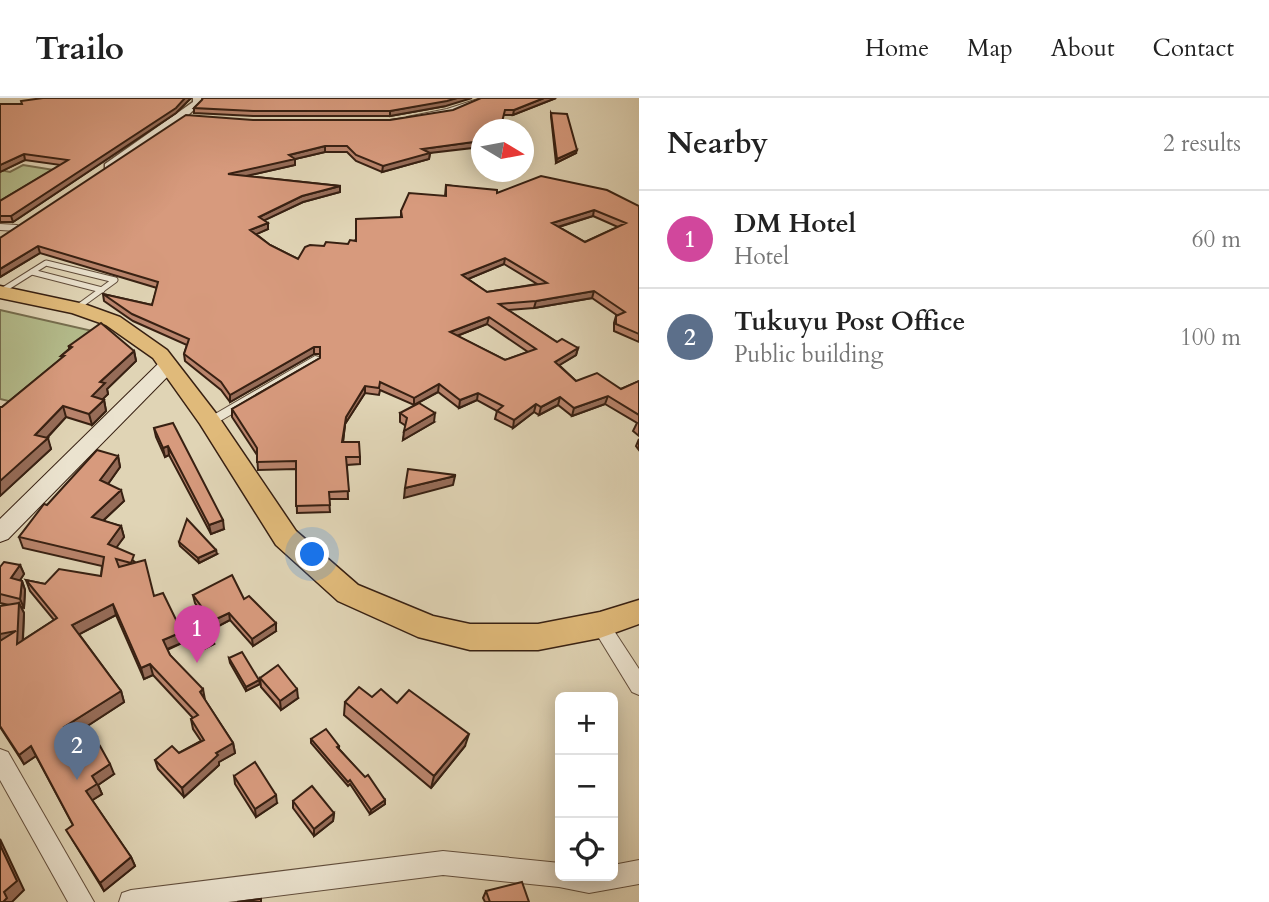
<!DOCTYPE html>
<html lang="en">
<head>
<meta charset="utf-8">
<style>
	:root { --surface:#fff; --page:#f6f6f6; --text:#222; --muted:#767676; --line:#e0e0e0; --accent:#ea580c }
	body { margin:0; font-family:Cardo,serif; background:var(--page); color:var(--text) }
	.controls { position:absolute; right:21px; bottom:21px; display:grid; overflow:hidden; border-radius:10px; box-shadow:0 4px 18px #0003 }
	.controls button { width:63px; height:63px; display:grid; place-items:center; padding:0; border:0; border-bottom:2px solid var(--line); background:var(--surface); color:var(--text); font:35px sans-serif }
	.compass { position:absolute; left:471px; top:21px; width:63px; height:63px; border-radius:50%; background:var(--surface); box-shadow:0 4px 18px #0003; rotate:100deg }
	.you { position:absolute; left:313px; top:457px; width:24px; height:24px; margin:-18px; border:5px solid #fff; border-radius:50%; background:#1a73e8; box-shadow:0 0 0 10px #1a73e833 }
	.badge { display:grid; place-items:center; width:46px; height:46px; border-radius:50%; background:var(--accent); color:#fff; font-size:23px; font-weight:700 }
	.pin { position:absolute; translate:-50% -58px; filter:drop-shadow(0 2px 4px #0008) }
	.pin::after { content:''; position:absolute; top:37px; width:24px; height:21px; background:inherit; clip-path:polygon(0 0,100% 0,50% 100%) }
	.list { margin:0; padding:0; list-style:none }
	h2 { display:flex; justify-content:space-between; align-items:center; height:91px; margin:0; padding:0 28px; font-size:30px }
	h2 small { font-size:23px; font-weight:400; color:var(--muted) }
	.list li { display:grid; grid-template-columns:46px 1fr auto; gap:21px; align-items:center; box-sizing:border-box; height:98px; padding:0 28px; border-top:2px solid var(--line) }
	.list b { display:block; font-size:26px; white-space:nowrap }
	.list p { margin:0; font-size:23px; white-space:nowrap; color:var(--muted) }
	.list em { font-size:23px; font-style:normal; color:var(--muted) }
	.icon { flex:none; width:38px; height:38px; fill:none; stroke:currentColor; stroke-width:2; stroke-linecap:round; stroke-linejoin:round }
	.map { position:relative; flex:none; width:639px; height:804px; overflow:hidden }
	header { display:flex; align-items:center; gap:42px; box-sizing:border-box; height:98px; padding:0 35px; background:var(--surface); border-bottom:2px solid var(--line) }
	header strong { font-size:33px }
	nav { display:flex; gap:38px; margin-inline-start:auto; font-size:24px }
	main { display:flex }
	aside { flex:1; background:var(--surface) }
	.map>svg:first-child { display:block }
	.green { fill:#b4bc8c; stroke:#766e4f; stroke-width:2 }
	.lines { fill:none; stroke-linecap:round; stroke-linejoin:round }
	.service-far1-casing { stroke:#614d3b; stroke-width:7 }
	.service-casing { stroke:#614d3b; stroke-width:8 }
	.minor-casing { stroke:#614d3b; stroke-width:2 }
	.tertiary-casing { stroke:#614d3b; stroke-width:3 }
	.secondary-casing { stroke:#372012; stroke-width:2 }
	.trunk-casing { stroke:#372012; stroke-width:3 }
	.service-far1 { stroke:#ebe3cf; stroke-width:5 }
	.service { stroke:#ebe3cf; stroke-width:6 }
	.minor { fill:#ebe3cf; fill-rule:evenodd }
	.tertiary { fill:#ebe3cf; fill-rule:evenodd }
	.secondary { fill:#ebe3cf; fill-rule:evenodd }
	.trunk { fill:#e0ba7a; fill-rule:evenodd }
	.wall { fill:#b9846c; stroke:#372012; stroke-width:2; fill-rule:evenodd }
	.shaded-wall { fill:#966c58; stroke:#372012; stroke-width:2 }
	.building { fill:#d79a7d; stroke:#372012; stroke-width:2; fill-rule:evenodd }
</style>
</head>
<body>
<header>
<strong>Trailo</strong>
<nav><a>Home</a><a>Map</a><a>About</a><a>Contact</a></nav>
</header>
<main>
<div class="map">
<svg width="639" height="804" viewBox="0 0 639 804">
	<rect width="100%" height="100%" fill="#e0d4b5"/>
	<filter id="stains"><feTurbulence type="fractalNoise" baseFrequency=".00286" numOctaves="4"/><feColorMatrix values="0 0 0 0 .2 0 0 0 0 .09 0 0 0 0 .02 0 0 0 .5 -.17"/></filter>
	<radialGradient id="worn" r=".72"><stop offset=".6" stop-color="#630" stop-opacity="0"/><stop offset="1" stop-color="#630" stop-opacity=".3"/></radialGradient>
	<g class="green">
		<path d="M23,67L54,72L0,104V72L10,74Z"/>
		<path d="M0,212L97,234L17,305L0,301Z"/>
	</g>
	<g class="lines">
		<defs>
			<g id="service-far1">
				<path d="M32,174L102,192"/>
				<path d="M0,194L46,165L115,182L78,209"/>
			</g>
			<path id="service" d="M77,210L80,208"/>
			<g id="minor">
				<path d="M481,0H491L451,15L411,21L407,19L447,11Z"/>
				<path d="M0,126L17,127L22,130L17,133L0,132Z"/>
				<path d="M315,258L319,259V265L215,326H205L203,323Z"/>
				<path d="M600,519L607,522L639,571V597L632,594L591,527L593,522Z"/>
				<path d="M0,651L8,654L94,804H68L0,682Z"/>
				<path d="M443,753L560,765V778H613V767L639,762V786L589,795L559,789L443,777L228,804H119L122,795L131,792Z"/>
			</g>
			<path id="tertiary" d="M193,0H201V5L184,21L113,70H105V66L193,4Z"/>
			<path id="secondary" d="M168,261L175,263L177,267L175,271L8,441L0,444V421L161,263Z"/>
			<path id="trunk" d="M0,188L84,206L120,219L167,252L218,318L296,433L358,487L433,518L470,526H538L600,514L639,502V526L600,540L538,552H470L418,539L338,503L276,447L200,326L153,260L106,227L72,215L0,200Z"/>
		</defs>
		<use href="#service-far1" class="service-far1-casing"/>
		<use href="#service" class="service-casing"/>
		<use href="#minor" class="minor-casing"/>
		<use href="#tertiary" class="tertiary-casing"/>
		<use href="#secondary" class="secondary-casing"/>
		<use href="#trunk" class="trunk-casing"/>
		<use href="#service-far1" class="service-far1"/>
		<use href="#service" class="service"/>
		<use href="#minor" class="minor"/>
		<use href="#tertiary" class="tertiary"/>
		<use href="#secondary" class="secondary"/>
		<use href="#trunk" class="trunk"/>
	</g>
	<g class="wall">
		<path d="M43,0H191L176,15L13,124H0V103L61,67L25,62L0,74V6H22Z"/>
		<path d="M556,0L513,17H504L430,55L429,61L382,74L356,63L347,54H325L295,61V67L246,78L340,88V94L303,104L264,122L268,131L256,136L270,147L298,161L324,148L348,146L401,119V113L445,98L446,87L497,95L639,108V244L614,233V225L616,218H618L592,200L534,210L508,212L557,244L578,250L576,257L559,267L576,283L621,291L639,283V338L633,333L637,325L605,306L572,318L558,307L539,317L534,314L513,330L495,321L497,313L477,302L459,310L438,294L414,307L380,292L379,297L365,295L345,326L343,344L360,359V366L347,367L348,401H329L330,414L297,415L296,371L258,372L257,357L232,319V311L320,260V256H314L230,304L221,292L185,263L184,256L187,247L133,223L104,203L103,196L152,207L157,190L40,155L0,179V140L253,22H390ZM593,118L618,129L585,144L559,129ZM504,166L537,186L487,194L468,181ZM487,226L528,254L505,262L457,238Z"/>
		<path d="M202,2L446,8L390,18H253L194,15V10Z"/>
		<path d="M551,15L576,55L556,65L551,18Z"/>
		<path d="M69,248L134,253L136,263L107,291L108,296L102,301L104,302L106,313L92,327L66,319L47,340L51,351L0,398V309H2L62,260L61,258L69,251Z"/>
		<path d="M400,315L434,324L403,342L406,328L400,324Z"/>
		<path d="M154,330L224,431L211,436L169,357L165,359L156,339Z"/>
		<path d="M639,341V352L636,348Z"/>
		<path d="M118,358L120,369L108,386L124,403L103,423L121,428L124,439L116,449L136,465L154,498L184,544L167,552L170,557L205,602L233,645L235,655L219,664V667L184,699L158,671L155,662L179,655L201,643L193,631L191,621L193,620L153,577L144,581L116,517L79,536L121,593L124,604L70,639L82,659L114,676L98,687L102,696L92,702L131,759L135,768L104,793L72,741L73,727L36,658L24,666L0,629V508L9,507L0,505V469L20,467L24,476L20,482L22,483L25,492L24,510L21,509L24,515L23,542L54,522L30,493L26,482L45,486L101,478L102,468L23,450L19,439L47,407Z"/>
		<path d="M179,444L217,456L199,465L180,448Z"/>
		<path d="M193,497L244,501L276,533L253,548L230,522L213,531L195,505Z"/>
		<path d="M186,529L214,546L200,553L187,533Z"/>
		<path d="M229,560L260,586L246,593L230,565Z"/>
		<path d="M260,580L298,600L281,612L261,589Z"/>
		<path d="M372,599L397,605L465,648L431,690L344,617L345,604Z"/>
		<path d="M311,641L339,648V651L385,702V706L370,716L350,686L348,688L311,645Z"/>
		<path d="M234,678L277,705L256,719L235,686Z"/>
		<path d="M293,703L334,715L333,723L314,738L293,710Z"/>
		<path d="M486,793L529,804H485L483,800Z"/>
	</g>
	<g class="shaded-wall">
		<path d="M185,0H191L176,15L13,124L11,118Z"/>
		<path d="M457,0H472L446,8L390,18V13Z"/>
		<path d="M544,0H556L513,17L514,12Z"/>
		<path d="M481,43V49L430,55L429,61L382,74L383,68L422,51Z"/>
		<path d="M325,48V54L295,61V67L228,82V76L289,57Z"/>
		<path d="M577,52L576,55L556,65L557,61Z"/>
		<path d="M24,56L25,62L0,74V67Z"/>
		<path d="M340,88V94L303,104L259,125V119L302,98Z"/>
		<path d="M594,112L593,118L551,131L552,125Z"/>
		<path d="M268,125V131L250,139V132Z"/>
		<path d="M38,148L40,155L0,179V171Z"/>
		<path d="M505,160L504,166L461,184L462,177Z"/>
		<path d="M594,193L592,200L534,210L536,203Z"/>
		<path d="M489,219L487,226L449,241L450,234Z"/>
		<path d="M314,249V256L230,304V297Z"/>
		<path d="M578,250L576,257L553,271L555,264Z"/>
		<path d="M134,253L136,263L107,291L108,296L95,309L92,298L100,284Z"/>
		<path d="M439,286L438,294L414,307V300Z"/>
		<path d="M365,288V295L345,326L342,352L346,319Z"/>
		<path d="M478,295L477,302L459,310L460,302Z"/>
		<path d="M608,298L605,306L572,318L574,310Z"/>
		<path d="M560,299L558,307L539,317L541,309Z"/>
		<path d="M104,302L106,313L92,327L89,316Z"/>
		<path d="M536,306L534,314L513,330L514,322Z"/>
		<path d="M63,308L66,319L41,346L48,340L51,351L0,398V383L35,337Z"/>
		<path d="M435,315L434,324L403,342L404,333Z"/>
		<path d="M168,348L169,357L165,359L163,350Z"/>
		<path d="M118,358L120,369L103,393L100,382Z"/>
		<path d="M455,378L453,387L404,400L405,390Z"/>
		<path d="M121,392L124,403L95,430L92,419Z"/>
		<path d="M223,422L224,431L211,436L209,427Z"/>
		<path d="M121,428L124,439L111,457L108,446Z"/>
		<path d="M216,452L217,456L199,465L198,460Z"/>
		<path d="M20,467L24,476L15,490L11,480Z"/>
		<path d="M22,483L25,492L24,510L20,501Z"/>
		<path d="M19,505L24,515L22,556L0,548V536Z"/>
		<path d="M113,506L116,517L76,538L72,527Z"/>
		<path d="M229,515L230,522L213,531L212,523Z"/>
		<path d="M276,525V533L253,548L252,541Z"/>
		<path d="M182,534L184,544L165,552L163,542Z"/>
		<path d="M213,541L214,546L200,553L199,548Z"/>
		<path d="M150,566L153,577L144,581L141,570Z"/>
		<path d="M259,582L260,586L246,593V589Z"/>
		<path d="M203,591L205,602L200,594Z"/>
		<path d="M297,591L298,600L281,612L280,603Z"/>
		<path d="M121,593L124,604L69,640L64,629Z"/>
		<path d="M469,636L465,648L431,690L434,678Z"/>
		<path d="M233,645L235,655L219,664V667L184,699L182,690L216,655Z"/>
		<path d="M31,648L36,658L24,666L19,657Z"/>
		<path d="M110,666L114,676L98,687L102,696L91,703L86,693L92,678Z"/>
		<path d="M276,697L277,705L256,719L255,711Z"/>
		<path d="M385,702V706L370,716L371,712Z"/>
		<path d="M334,715L333,723L314,738V731Z"/>
		<path d="M0,741L24,792L12,804H3L4,794Z"/>
		<path d="M131,759L135,768L104,793L100,785Z"/>
	</g>
	<g class="building">
		<path d="M43,0H185L176,10L11,118H0V103L68,62L24,56L0,67V6H22L21,3Z"/>
		<path d="M203,0H457L447,3L390,13H253L194,10L202,2Z"/>
		<path d="M481,0H544L514,12H505L500,32H481V43L422,51L430,55L383,68L356,57L347,48H325L289,57L295,61L228,76L340,88L302,98L259,119L268,125L250,132L270,147L298,161L305,149L310,147L324,148L326,144L348,146L350,142L356,143V121L402,119L401,113L409,95L446,98V87L497,92V95L541,78L607,92L639,108V236L616,226V218L625,214L594,193L536,203L499,206L557,244L562,241L578,250L555,264L576,283L597,275L621,291L639,283V317L608,298L574,310L560,299L541,309L536,306L514,322L497,313L503,308L478,295L460,302L439,286L414,300L380,284L379,290L365,288L346,319L342,344H359L360,359H346L349,393L329,394L330,407L296,408V363L257,364V350L232,311L320,260V249H314L230,297L221,284L184,256L189,241L132,216L103,196L152,207L158,184L38,148L0,171V140L186,17L253,22H390L453,12ZM594,112L626,125L585,144L552,125ZM505,160L547,185L487,194L462,177ZM489,219L536,251L505,262L450,234Z"/>
		<path d="M551,15L567,16L577,52L557,61Z"/>
		<path d="M101,225L134,253L100,284L105,285L92,298L104,302L89,316L63,308L35,337L48,340L0,383V309H2L64,258H61L72,249L69,248Z"/>
		<path d="M419,305L435,315L404,333L407,320L400,315Z"/>
		<path d="M173,325L223,422L209,427L168,348L163,350L154,330Z"/>
		<path d="M97,352L118,358L100,382L121,392L92,419L121,428L108,446L134,457L131,465L116,461L119,469L145,462L154,498L163,495L182,534L163,542L170,557L203,591L200,594L233,645L216,655L218,657L182,690L155,662L172,648L179,655L204,642L191,621L198,617L150,566L141,570L113,506L72,527L121,593L64,629L82,659L100,648L110,666L92,678L97,686L86,693L131,759L100,785L66,732L73,727L31,648L19,657L0,628V543L16,533L0,536V508L19,505L17,546L57,520L26,482L45,486L59,471L101,478L104,459L19,439L44,406L47,407Z"/>
		<path d="M408,371L455,377V378L405,390Z"/>
		<path d="M187,421L216,452L198,460L179,444Z"/>
		<path d="M4,464L20,467L11,480L22,483L20,501L0,496V469Z"/>
		<path d="M232,477L244,501L249,498L276,525L252,541L229,515L212,523L193,497Z"/>
		<path d="M200,522L213,541L199,548L186,529Z"/>
		<path d="M242,554L259,582L246,589L229,560Z"/>
		<path d="M278,567L297,591L280,603L260,580Z"/>
		<path d="M359,589L372,599L381,591L397,605L409,592L469,636L434,678L345,604Z"/>
		<path d="M326,631L339,648L337,649L365,679L368,677L385,702L371,712L350,682L348,684L311,641Z"/>
		<path d="M255,664L276,697L255,711L234,678Z"/>
		<path d="M312,688L334,715L314,731L293,703Z"/>
		<path d="M0,747L17,783L4,794L7,800L3,804H0Z"/>
		<path d="M522,784L529,804H490L486,793Z"/>
		<path d="M261,801V804H237Z"/>
	</g>
	<rect width="100%" height="100%" filter="url(#stains)"/>
	<rect width="100%" height="100%" fill="url(#worn)"/>
</svg>
<div class="controls">
<button>+</button>
<button>−</button>
<button><svg class="icon" aria-label="locate" viewBox="0 0 24 24"><circle cx="12" cy="12" r="6"/><path d="M12 2v4M12 18v4M2 12h4M18 12h4"/></svg></button>
</div>
<svg class="compass" viewBox="-18 -18 36 36"><path d="M0-13l5 13h-10z" fill="#e53935"/><path d="M0 13l5-13h-10z" fill="#767676"/></svg>
<div class="you"></div>
<div class="pin badge" style="left:197px;top:565px;background:#d1479c">1</div>
<div class="pin badge" style="left:77px;top:682px;background:#5c6f8a">2</div>
</div>
<aside>
<h2>Nearby<small>2 results</small></h2>
<ul class="list">
<li><span class="badge" style="background:#d1479c">1</span><div><b>DM Hotel</b><p>Hotel</p></div><em>60 m</em></li>
<li><span class="badge" style="background:#5c6f8a">2</span><div><b>Tukuyu Post Office</b><p>Public building</p></div><em>100 m</em></li>
</ul>
</aside>
</main>
</body>
</html>
